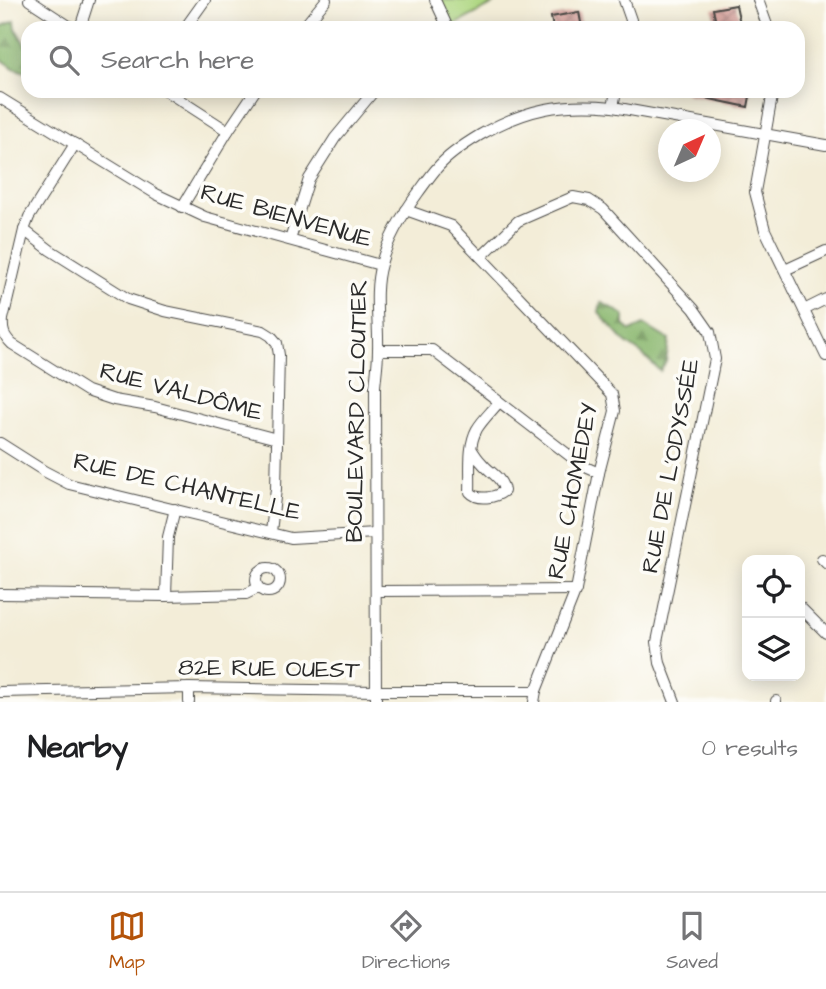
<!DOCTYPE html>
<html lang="en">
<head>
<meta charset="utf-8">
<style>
	:root { --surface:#fff; --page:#f2f2f2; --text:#202124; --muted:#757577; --line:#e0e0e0; --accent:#b45309 }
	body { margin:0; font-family:"Architects Daughter",sans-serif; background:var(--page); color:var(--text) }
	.controls { position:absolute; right:21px; bottom:21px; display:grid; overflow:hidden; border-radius:14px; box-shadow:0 4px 18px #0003 }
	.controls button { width:63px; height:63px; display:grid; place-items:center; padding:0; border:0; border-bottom:2px solid var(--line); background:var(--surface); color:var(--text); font:35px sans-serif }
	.compass { position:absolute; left:658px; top:119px; width:63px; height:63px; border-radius:50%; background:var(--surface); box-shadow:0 4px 18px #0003; rotate:44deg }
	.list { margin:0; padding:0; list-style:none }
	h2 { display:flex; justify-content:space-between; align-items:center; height:91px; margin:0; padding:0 28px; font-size:30px }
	h2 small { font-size:23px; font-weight:400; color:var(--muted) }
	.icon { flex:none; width:38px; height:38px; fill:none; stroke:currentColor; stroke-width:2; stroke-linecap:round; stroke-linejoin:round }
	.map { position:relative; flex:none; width:826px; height:702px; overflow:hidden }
	.search { position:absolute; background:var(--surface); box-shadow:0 4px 18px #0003; left:21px; right:21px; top:21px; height:77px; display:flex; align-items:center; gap:18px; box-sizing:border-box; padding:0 24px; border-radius:21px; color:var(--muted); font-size:26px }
	.sheet { height:189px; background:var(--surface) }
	nav { display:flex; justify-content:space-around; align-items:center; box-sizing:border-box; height:98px; border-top:2px solid var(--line); background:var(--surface); font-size:19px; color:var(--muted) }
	nav a { display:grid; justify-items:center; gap:4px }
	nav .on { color:var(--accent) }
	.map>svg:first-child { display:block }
	.forest { fill:url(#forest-firs); stroke:#5b724e; stroke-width:2 }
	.green { fill:#afd782; stroke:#6d8156; stroke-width:2 }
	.building { fill:url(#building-cross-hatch) }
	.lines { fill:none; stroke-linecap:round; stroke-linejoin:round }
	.minor-casing { stroke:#494845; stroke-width:12 }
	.minor { stroke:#fff; stroke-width:10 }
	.labels { text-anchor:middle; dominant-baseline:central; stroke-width:7; stroke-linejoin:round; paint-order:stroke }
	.street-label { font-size:24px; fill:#2b2b2b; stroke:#fdfcf7 }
</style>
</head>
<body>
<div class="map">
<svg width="826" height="702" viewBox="0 0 826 702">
	<defs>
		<pattern id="forest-firs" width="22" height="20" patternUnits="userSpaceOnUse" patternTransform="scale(1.75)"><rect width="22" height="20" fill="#8bb870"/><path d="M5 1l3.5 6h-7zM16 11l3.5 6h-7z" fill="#72965c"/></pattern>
		<pattern id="building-cross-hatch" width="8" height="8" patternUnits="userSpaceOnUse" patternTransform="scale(1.75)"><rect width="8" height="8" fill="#d8a19b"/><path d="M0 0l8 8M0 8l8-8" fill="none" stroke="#af837f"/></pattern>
	</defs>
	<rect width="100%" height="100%" fill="#fdfcf7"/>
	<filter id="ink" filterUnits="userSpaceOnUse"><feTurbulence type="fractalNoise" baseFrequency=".0143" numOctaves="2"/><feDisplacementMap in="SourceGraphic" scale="14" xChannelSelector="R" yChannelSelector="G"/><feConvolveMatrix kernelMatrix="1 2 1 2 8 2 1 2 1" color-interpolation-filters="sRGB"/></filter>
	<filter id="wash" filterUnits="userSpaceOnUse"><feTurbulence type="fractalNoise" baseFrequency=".00686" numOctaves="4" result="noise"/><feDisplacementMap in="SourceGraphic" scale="28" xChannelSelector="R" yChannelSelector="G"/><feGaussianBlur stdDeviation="1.57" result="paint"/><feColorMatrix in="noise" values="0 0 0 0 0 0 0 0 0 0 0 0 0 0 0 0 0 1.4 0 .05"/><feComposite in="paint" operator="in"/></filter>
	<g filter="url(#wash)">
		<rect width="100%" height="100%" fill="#f3edd8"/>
		<g class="forest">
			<path d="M15,21L16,29L28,50V73L14,68L0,58V27Z"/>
			<path d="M601,302L624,315V325L631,331L644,325L669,340L666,362L660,371L642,354L626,343L599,313Z"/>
		</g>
		<path class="green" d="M435,0H501L449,28Z"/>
		<g id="blocks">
			<g class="building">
				<path d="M736,5L741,28H717L713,9Z"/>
				<path d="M579,12L582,28H553L551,17Z"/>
				<path d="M686,91H751L748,107L686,94Z"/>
			</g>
		</g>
	</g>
	<g filter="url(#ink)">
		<use href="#blocks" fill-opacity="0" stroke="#494845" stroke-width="2"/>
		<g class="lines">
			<defs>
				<g id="minor">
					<path d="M29,0L72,28"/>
					<path d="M435,0L448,28"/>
					<path d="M624,0L631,20L630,28"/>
					<path d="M758,0L768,28"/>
					<path d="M80,28L89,0"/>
					<path d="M185,28L205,0"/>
					<path d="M303,28L326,0"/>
					<path d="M166,91L228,131"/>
					<path d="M773,91L755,192L765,230L826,356"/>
					<path d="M0,98L156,194L205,217L380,265"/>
					<path d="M613,107L616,91"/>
					<path d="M75,144L29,217L24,230L3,319C2,331 4,336 12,344L87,391L114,400L155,407L277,439"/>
					<path d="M182,207L228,131L255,91"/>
					<path d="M406,210L451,226L612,394L615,411L599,473L576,590L536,691L534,702"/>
					<path d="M24,230L50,250L128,299L165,311L263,331L271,336L277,343L279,355L276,489L271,532"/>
					<path d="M290,240L309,179L335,138L374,91"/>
					<path d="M481,257L518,221L573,197L589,200L603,209L694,309L710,332L715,359L657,642L660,663L675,702"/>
					<path d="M785,270L826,251"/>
					<path d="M804,310L826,299"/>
					<path d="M378,350H432L583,466L599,473"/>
					<path d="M0,443L44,471L69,484L291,538L375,533"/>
					<path d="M471,448C474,453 477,458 482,463C490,473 502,477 504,491C495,498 478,501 470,492C471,472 467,447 477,429C483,419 492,411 499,402"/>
					<path d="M822,559L826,563"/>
					<circle cx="268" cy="580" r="12"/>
					<path d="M377,591L576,590"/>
					<path d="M0,594L166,596L246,594L258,588"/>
					<path d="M166,596L168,537L175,509"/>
					<path d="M800,607L826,633"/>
					<path d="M0,692L189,688L376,691H536"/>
					<path d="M189,702V688"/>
					<path d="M376,702L375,387C376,375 378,362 378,350C379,322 373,291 381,264C388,238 402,215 418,193C424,185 430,176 437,168C448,155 465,144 480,135C525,109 561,102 613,107L826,145"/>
					<path d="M776,702V701"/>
				</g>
			</defs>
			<use href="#minor" class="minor-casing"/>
			<use href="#minor" class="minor"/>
		</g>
	</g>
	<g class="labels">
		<g class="street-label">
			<text transform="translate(286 216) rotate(16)">RUE BIENVENUE</text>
			<text transform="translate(181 392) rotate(15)">RUE VALDÔME</text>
			<text transform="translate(357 411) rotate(-89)">BOULEVARD CLOUTIER</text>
			<text transform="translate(671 466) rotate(-79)">RUE DE L'ODYSSÉE</text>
			<text transform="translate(187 487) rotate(13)">RUE DE CHANTELLE</text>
			<text transform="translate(573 491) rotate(-79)">RUE CHOMEDEY</text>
			<text transform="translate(269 669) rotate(1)">82E RUE OUEST</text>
		</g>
	</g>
</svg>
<div class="controls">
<button><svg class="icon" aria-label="locate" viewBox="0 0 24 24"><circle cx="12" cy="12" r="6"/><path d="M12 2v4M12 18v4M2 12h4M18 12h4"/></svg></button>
<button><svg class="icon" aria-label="layers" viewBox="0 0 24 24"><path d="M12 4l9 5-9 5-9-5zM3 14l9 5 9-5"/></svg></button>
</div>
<svg class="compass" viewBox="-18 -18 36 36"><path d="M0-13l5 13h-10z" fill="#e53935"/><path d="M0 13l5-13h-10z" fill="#757577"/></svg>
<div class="search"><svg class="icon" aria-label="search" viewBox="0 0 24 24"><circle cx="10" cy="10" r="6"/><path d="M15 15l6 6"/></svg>Search here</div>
</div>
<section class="sheet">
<h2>Nearby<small>0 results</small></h2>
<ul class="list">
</ul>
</section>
<nav>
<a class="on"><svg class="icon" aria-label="map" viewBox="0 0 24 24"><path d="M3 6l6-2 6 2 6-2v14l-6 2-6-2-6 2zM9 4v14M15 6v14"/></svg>Map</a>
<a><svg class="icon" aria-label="directions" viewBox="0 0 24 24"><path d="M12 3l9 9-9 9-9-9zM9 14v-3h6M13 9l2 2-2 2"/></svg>Directions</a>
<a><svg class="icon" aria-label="saved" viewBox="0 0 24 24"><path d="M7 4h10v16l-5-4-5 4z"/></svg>Saved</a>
</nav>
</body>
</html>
